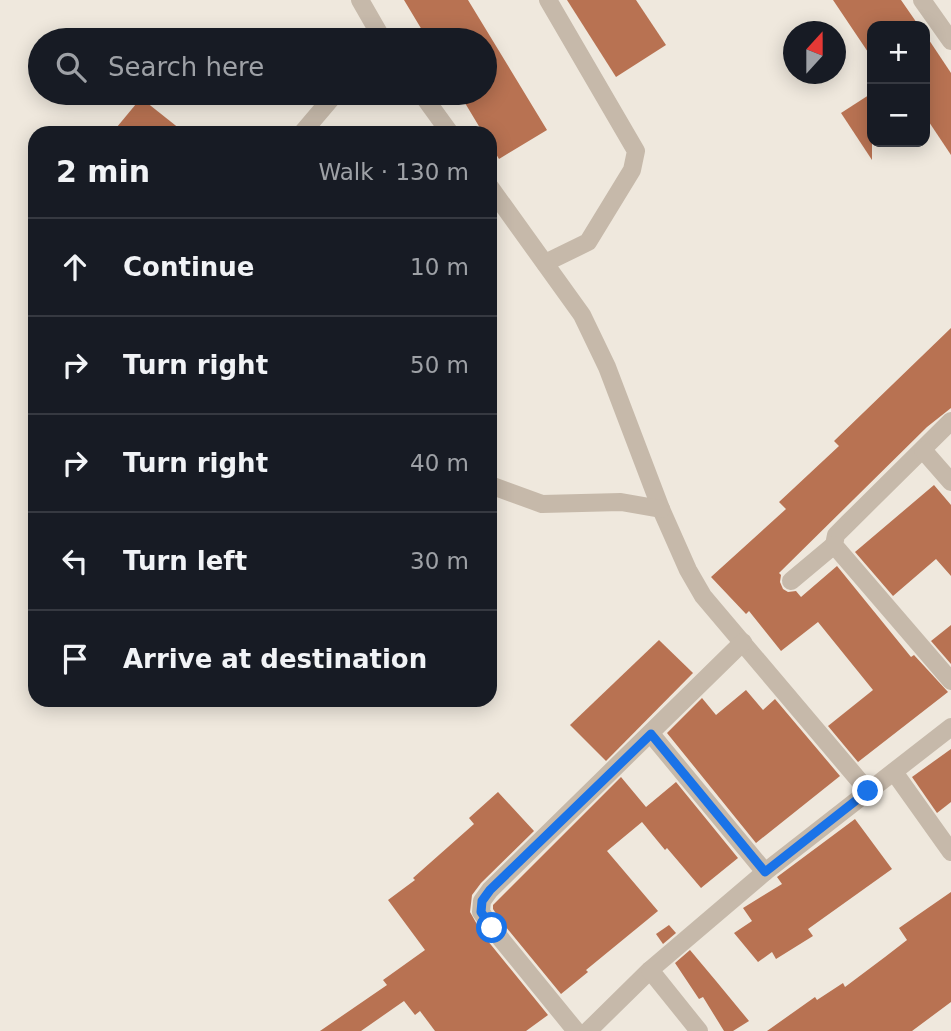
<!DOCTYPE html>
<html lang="en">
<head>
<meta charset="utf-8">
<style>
	:root { --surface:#171b24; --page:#242831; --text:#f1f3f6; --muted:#9ea1a6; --line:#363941 }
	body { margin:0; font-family:"DejaVu Sans",sans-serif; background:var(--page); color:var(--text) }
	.controls { position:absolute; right:21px; top:21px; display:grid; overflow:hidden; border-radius:14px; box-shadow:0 4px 18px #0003 }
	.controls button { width:63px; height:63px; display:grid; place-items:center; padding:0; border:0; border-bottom:2px solid var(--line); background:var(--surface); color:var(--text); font:35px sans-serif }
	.compass { position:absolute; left:783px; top:21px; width:63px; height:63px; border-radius:50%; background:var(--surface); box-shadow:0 4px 18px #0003; rotate:21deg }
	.stop { position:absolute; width:21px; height:21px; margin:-16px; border:5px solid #1a73e8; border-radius:50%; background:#fff }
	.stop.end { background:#1a73e8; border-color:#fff; box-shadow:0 2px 7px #0008 }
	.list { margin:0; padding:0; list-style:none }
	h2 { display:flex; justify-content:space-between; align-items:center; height:91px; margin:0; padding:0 28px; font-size:30px }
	h2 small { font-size:23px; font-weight:400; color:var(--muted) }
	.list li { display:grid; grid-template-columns:46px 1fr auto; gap:21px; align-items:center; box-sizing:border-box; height:98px; padding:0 28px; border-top:2px solid var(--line) }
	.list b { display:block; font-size:26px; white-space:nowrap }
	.list em { font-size:23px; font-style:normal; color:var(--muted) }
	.icon { flex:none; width:38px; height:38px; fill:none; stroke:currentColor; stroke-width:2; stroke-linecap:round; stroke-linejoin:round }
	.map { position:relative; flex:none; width:951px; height:1031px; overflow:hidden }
	.search { position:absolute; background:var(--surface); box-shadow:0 4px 18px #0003; left:28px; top:28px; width:469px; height:77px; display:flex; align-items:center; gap:18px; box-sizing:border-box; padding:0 24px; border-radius:38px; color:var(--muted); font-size:26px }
	.panel { position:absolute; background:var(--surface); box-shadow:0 4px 18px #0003; left:28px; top:126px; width:469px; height:581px; border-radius:21px }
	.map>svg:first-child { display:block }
	.building { fill:#b87252 }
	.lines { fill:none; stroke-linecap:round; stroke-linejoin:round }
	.minor { stroke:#c6b9aa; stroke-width:18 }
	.route { stroke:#1a73e8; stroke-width:9 }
</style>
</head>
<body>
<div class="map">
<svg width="951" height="1031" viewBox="0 0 951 1031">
	<rect width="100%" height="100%" fill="#efe8dd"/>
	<g class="building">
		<path d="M404,0H468L547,130L499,159L490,144V133H483L459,93H485V40H428Z"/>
		<path d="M567,0H636L666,45L616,77Z"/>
		<path d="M833,0H901L919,26H872V58Z"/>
		<path d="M925,34L951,73V155L925,116Z"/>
		<path d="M872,93V160L841,113Z"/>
		<path d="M141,98L185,133H112Z"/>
		<path d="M951,328V408L927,427L779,573L781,575L780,582L783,589L788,592L796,591L801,597L837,566L911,657L914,655L948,692L858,762L828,726L873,690L818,622L781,651L749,611L746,614L711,577L786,509L779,502L839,446L834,441Z"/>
		<path d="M934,485L951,505V576L936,559L893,596L855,552Z"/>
		<path d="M951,625V664L931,641Z"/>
		<path d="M659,640L693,673L606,761L570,725Z"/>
		<path d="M746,690L763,710L775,699L840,776L756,843L667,733L702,698L716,715Z"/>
		<path d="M951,749V802L937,813L912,777Z"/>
		<path d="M621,777L646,807L676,782L738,858L701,888L667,848L665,850L642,822L607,851L658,911L586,970L588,972L561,994L501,921L493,909V905Z"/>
		<path d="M498,792L534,831L481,883L472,895L470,912L483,935L548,1015L526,1031H435L420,1011L415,1015L404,1001L361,1031H320L387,985L383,980L425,950L388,900L415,880L413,878L474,824L469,818Z"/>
		<path d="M855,819L892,869L808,929L813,936L776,959L772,952L758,962L734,933L752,921L743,908L782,884L777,877Z"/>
		<path d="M951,892V1002L912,1031H767L815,997L817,1000L843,983L845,987L885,957L907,940L899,928Z"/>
		<path d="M669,925L676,933L663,944L656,934Z"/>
		<path d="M690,950L716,981L749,1021L733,1031H724L703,997L699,999L675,963Z"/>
	</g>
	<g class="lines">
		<g class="minor">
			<path d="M360,0L383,40"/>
			<path d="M922,0L951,41"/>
			<path d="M421,93L450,133"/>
			<path d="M302,133L336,93"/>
			<path d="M490,187L582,315L607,367L661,509L688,570L703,596L868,791"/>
			<path d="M545,263L588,242L632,170L636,151L548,0"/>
			<path d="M951,421L848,523L836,535L834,545L951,681"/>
			<path d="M923,450L951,482"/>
			<path d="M490,485L542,504L621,502L661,509"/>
			<path d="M791,581L834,545"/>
			<path d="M651,734L765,872"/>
			<path d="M894,772L951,852"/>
			<path d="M576,1031L492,928L481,912L482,901L490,890L743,642"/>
			<path d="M588,1031L650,970"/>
			<path d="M699,1031L650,970L765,872L951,727"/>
		</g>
	</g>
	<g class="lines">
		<path class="route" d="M492,928L481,912L482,901L490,890L651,734L765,872L868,791"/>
	</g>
</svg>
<div class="controls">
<button>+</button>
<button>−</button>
</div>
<svg class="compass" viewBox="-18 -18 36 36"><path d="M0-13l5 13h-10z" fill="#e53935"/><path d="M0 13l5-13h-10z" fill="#9ea1a6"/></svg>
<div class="stop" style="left:492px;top:928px"></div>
<div class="stop end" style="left:868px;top:791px"></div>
<div class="search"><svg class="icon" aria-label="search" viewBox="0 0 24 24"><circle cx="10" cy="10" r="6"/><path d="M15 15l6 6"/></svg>Search here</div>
<section class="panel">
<h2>2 min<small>Walk · 130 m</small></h2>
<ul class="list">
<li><svg class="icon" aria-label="ahead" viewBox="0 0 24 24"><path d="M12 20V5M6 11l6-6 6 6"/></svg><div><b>Continue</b></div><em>10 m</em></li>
<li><svg class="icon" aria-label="right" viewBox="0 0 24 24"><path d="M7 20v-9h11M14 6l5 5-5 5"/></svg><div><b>Turn right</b></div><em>50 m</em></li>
<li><svg class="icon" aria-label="right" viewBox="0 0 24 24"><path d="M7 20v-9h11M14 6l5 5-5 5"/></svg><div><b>Turn right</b></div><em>40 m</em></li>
<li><svg class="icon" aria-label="left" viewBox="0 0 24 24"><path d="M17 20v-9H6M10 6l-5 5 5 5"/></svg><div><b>Turn left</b></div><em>30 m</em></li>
<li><svg class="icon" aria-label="arrive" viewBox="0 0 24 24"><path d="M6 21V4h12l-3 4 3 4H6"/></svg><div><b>Arrive at destination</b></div></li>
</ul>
</section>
</div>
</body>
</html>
